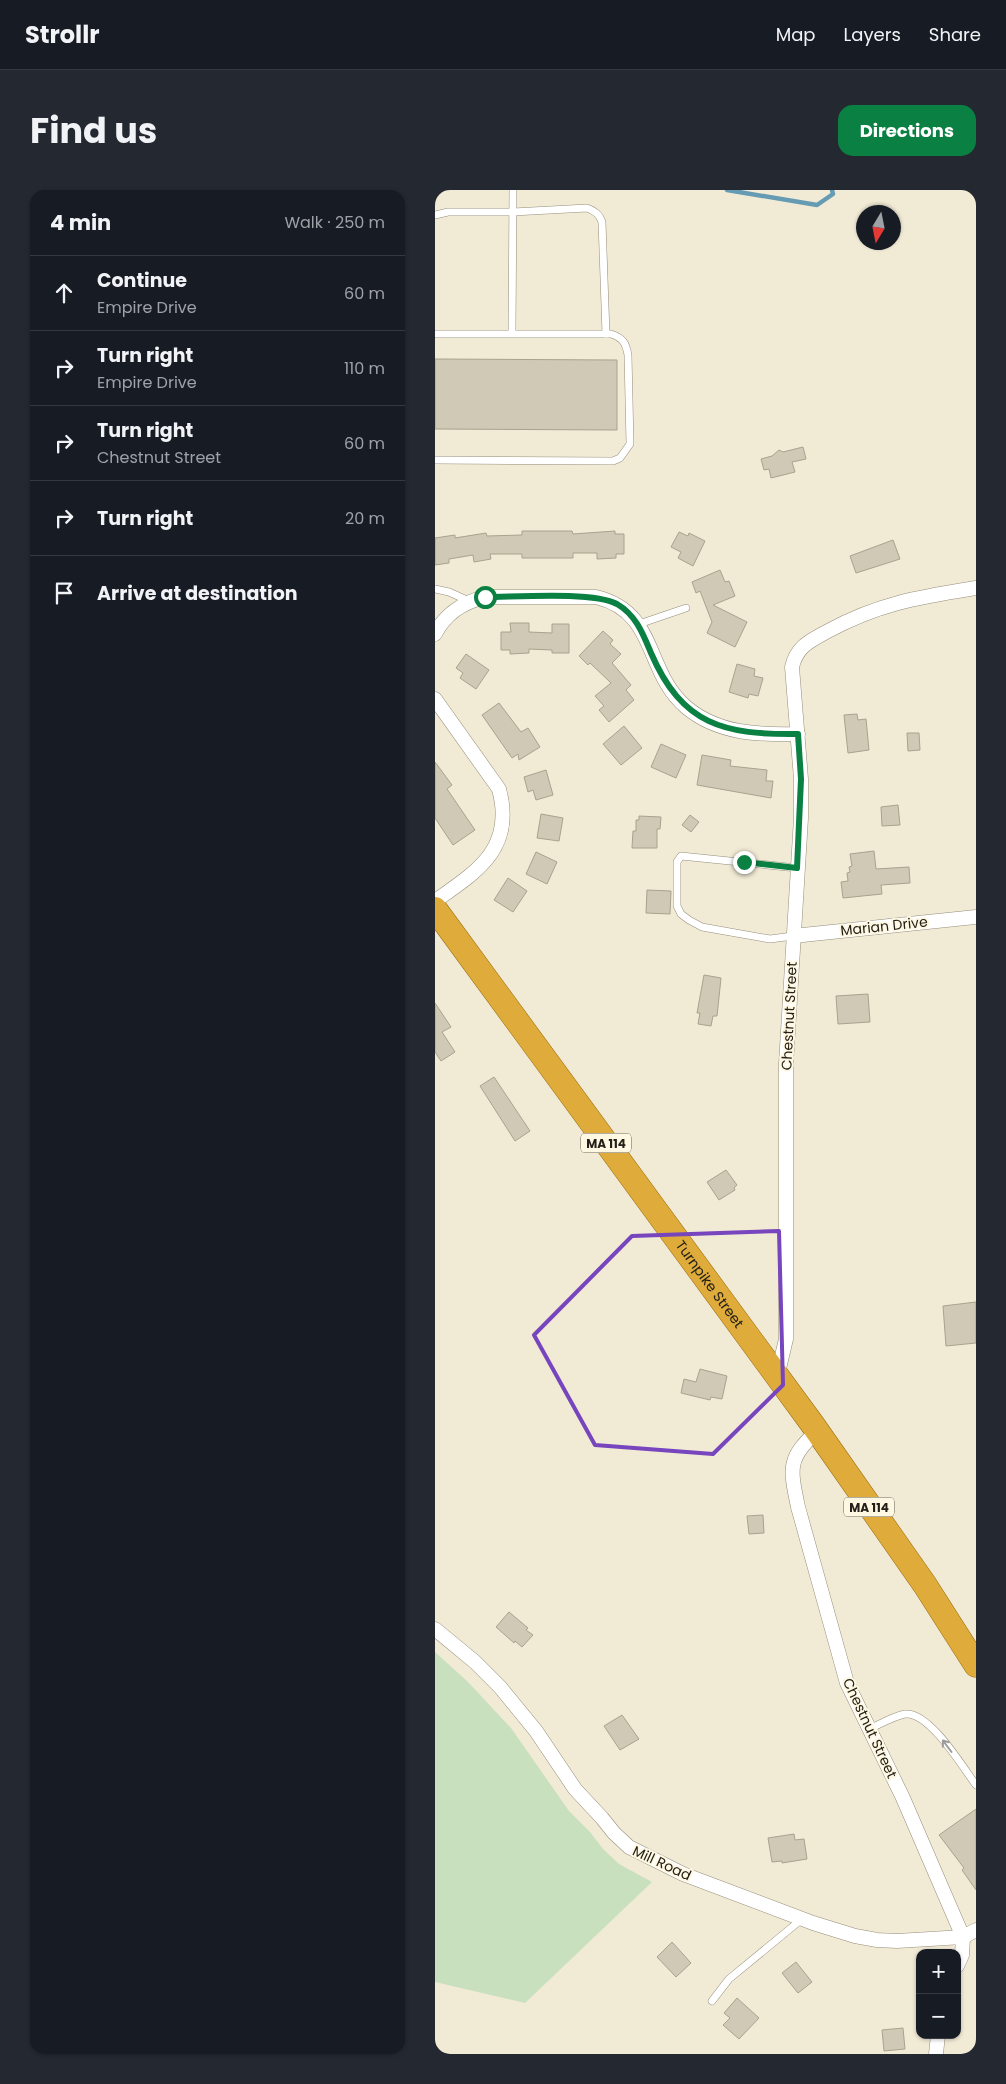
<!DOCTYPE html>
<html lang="en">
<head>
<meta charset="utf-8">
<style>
	:root { --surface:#171b24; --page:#242831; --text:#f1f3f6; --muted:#9ea1a6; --line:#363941; --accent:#0b8043 }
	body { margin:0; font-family:Poppins,sans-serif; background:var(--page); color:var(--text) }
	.controls { position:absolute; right:15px; bottom:15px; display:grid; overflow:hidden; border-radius:10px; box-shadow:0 1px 4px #0004 }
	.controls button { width:45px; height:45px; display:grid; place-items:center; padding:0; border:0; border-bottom:1px solid var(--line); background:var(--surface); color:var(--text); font:25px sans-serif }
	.compass { position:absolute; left:421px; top:15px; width:45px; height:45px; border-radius:50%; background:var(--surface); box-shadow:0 1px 4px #0004; rotate:190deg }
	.stop { position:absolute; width:15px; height:15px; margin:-11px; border:4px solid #0b8043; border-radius:50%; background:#fff }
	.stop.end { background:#0b8043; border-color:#fff; box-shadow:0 1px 5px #0008 }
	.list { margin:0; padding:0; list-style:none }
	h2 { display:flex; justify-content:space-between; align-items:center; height:65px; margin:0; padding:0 20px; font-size:21px }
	h2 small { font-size:16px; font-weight:400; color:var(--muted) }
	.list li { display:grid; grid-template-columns:32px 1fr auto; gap:15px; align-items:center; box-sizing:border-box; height:75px; padding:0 20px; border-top:1px solid var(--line) }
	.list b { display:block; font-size:19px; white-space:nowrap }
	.list p { margin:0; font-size:16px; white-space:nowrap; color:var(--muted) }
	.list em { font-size:16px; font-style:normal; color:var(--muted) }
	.icon { flex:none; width:28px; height:28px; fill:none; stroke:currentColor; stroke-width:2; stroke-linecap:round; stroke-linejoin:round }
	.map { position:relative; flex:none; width:541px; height:1864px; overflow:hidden; border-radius:15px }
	header { display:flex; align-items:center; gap:30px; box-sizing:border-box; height:70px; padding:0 25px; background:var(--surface); border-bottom:1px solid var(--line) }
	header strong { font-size:24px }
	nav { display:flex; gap:28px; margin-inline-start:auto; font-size:18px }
	.intro { display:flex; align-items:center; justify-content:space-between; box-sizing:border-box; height:120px; padding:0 30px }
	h1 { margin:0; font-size:35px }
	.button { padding:12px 22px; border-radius:15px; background:var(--accent); color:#fff; font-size:18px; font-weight:700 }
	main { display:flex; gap:30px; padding:0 30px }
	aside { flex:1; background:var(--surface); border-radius:15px; box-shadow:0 1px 4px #0004 }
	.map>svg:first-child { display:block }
	.green { fill:#c8e0be }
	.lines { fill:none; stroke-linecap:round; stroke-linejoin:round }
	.stream { stroke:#659bb3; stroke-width:4.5 }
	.building { fill:#d0c9b5; stroke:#a8a28e }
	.service-casing { stroke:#958e7b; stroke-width:8 }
	.minor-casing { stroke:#958e7b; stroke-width:15 }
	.trunk-casing { stroke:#986d0f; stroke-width:25 }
	.service { stroke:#fff; stroke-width:7 }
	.minor { stroke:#fff; stroke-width:14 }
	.trunk { stroke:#dfab3b; stroke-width:24 }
	.oneway { stroke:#9c9b98 }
	.route { stroke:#0b8043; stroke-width:6 }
	.marked { fill:none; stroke:#7745bd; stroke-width:4; stroke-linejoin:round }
	.labels { text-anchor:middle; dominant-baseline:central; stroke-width:4; stroke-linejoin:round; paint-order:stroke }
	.shield { fill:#fef7e2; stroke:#656055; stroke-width:1 }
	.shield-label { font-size:12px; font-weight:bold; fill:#232019 }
	.street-label { font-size:14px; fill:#232019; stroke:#fef7e2 }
</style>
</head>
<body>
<header>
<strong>Strollr</strong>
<nav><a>Map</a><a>Layers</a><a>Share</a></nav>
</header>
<div class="intro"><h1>Find us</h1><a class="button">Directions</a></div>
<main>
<aside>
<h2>4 min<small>Walk · 250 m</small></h2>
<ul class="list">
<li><svg class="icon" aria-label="ahead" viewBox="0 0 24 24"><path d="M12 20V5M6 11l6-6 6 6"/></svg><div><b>Continue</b><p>Empire Drive</p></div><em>60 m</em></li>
<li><svg class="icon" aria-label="right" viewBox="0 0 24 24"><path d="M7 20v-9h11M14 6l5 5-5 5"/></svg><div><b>Turn right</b><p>Empire Drive</p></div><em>110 m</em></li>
<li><svg class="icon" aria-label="right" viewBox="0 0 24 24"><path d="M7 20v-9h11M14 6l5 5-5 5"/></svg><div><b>Turn right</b><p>Chestnut Street</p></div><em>60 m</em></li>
<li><svg class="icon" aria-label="right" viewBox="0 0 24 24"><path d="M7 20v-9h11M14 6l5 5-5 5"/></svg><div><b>Turn right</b></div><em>20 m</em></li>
<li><svg class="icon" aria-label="arrive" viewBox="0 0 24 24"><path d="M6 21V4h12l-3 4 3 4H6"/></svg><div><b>Arrive at destination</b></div></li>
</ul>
</aside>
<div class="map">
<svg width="541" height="1864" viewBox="0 0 541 1864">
	<rect width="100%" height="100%" fill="#f1ead5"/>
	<path class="green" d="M0,1462L33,1492L76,1538L134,1621L155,1642L168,1659L184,1674L217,1692L90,1813L0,1792Z"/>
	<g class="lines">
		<path class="stream" d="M292,0L382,15L398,4L397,0"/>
	</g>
	<g class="building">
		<path d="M0,169L182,170V240L0,239Z"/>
		<path d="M368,257L371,269L357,272L360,282L336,288L334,279L329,280L326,269L337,266L344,260L348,262Z"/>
		<path d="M87,341H137L138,344L180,341V344H189V364H181V368L162,369V363H138V368H87V364H55L56,369L39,372L38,365L14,369V373L0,375V348L20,345V348L51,343L52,346L87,345Z"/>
		<path d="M244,342L253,346L254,343L270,351L258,376L243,368L246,362L236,357Z"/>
		<path d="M458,350L465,369L421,383L415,366Z"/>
		<path d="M285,380L290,392L294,391L300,406L278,415L312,432L300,457L272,443L277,432L265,401L261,403L257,392Z"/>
		<path d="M75,433H94V442L117,443V434H134V463H117V460L94,459V463L75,464V460H66V442H76Z"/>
		<path d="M168,441L178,450L175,454L186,464L177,473L196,495L191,500L199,510L174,532L164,520L169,516L160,506L176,493L155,473L153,475L144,466Z"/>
		<path d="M31,464L54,480L41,499L25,488L28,483L21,478Z"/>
		<path d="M302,474L320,479L319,486L328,488L323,506L314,504L313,508L294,502Z"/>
		<path d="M64,513L86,542L93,538L105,557L84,570L83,564L77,568L47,525Z"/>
		<path d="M422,524L423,530L431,529L434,560L413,563L409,525Z"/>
		<path d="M189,536L207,558L186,575L168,554Z"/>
		<path d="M472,543H484L485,560L473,561Z"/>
		<path d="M226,554L251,565L241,588L216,577Z"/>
		<path d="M267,565L296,570L295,576L332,580L331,591H338L336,608L262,595Z"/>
		<path d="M0,572L17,595L12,599L40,640L18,655L0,628Z"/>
		<path d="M111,580L118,605L101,610L98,600L93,602L89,587Z"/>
		<path d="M463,615L465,635L447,636L446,617Z"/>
		<path d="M106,624L128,628L124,651L102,648Z"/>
		<path d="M255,625L264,632L256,642L247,635Z"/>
		<path d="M204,626L226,627L225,639H222V658H197L198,641H201V630H204Z"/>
		<path d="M439,661L441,679L474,677L475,693L446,695L447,704L408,708L406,692L413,691L412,683L415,682L414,677L417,676L415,664Z"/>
		<path d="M101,662L122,672L112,694L91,684Z"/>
		<path d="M73,688L92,701L78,722L59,710Z"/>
		<path d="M212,700L236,701L235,724L211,723Z"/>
		<path d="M269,785L286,788L282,826H278L276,836L263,834L265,823H262Z"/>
		<path d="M433,804L435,832L403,834L401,806Z"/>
		<path d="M0,813L16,837L7,842L20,862L6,871L0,862Z"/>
		<path d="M59,887L95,941L80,951L45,896Z"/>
		<path d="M291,980L302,995L299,998L300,1000L284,1010L272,992Z"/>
		<path d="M541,1112V1153L511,1156L508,1116Z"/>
		<path d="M265,1179L292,1186L287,1209L276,1207L275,1210L246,1203L249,1189L261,1192Z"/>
		<path d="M328,1325L329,1343L314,1344L312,1326Z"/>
		<path d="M74,1422L93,1438L91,1440L98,1445L87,1457L80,1451L79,1453L61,1437Z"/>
		<path d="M187,1525L204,1549L185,1560L169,1536Z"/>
		<path d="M541,1619V1700L527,1680L529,1678L504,1645Z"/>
		<path d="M359,1644L360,1650L369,1649L372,1669L347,1673V1671L337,1672L333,1648Z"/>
		<path d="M237,1752L256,1773L241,1787L222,1767Z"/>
		<path d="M361,1772L377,1792L363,1803L347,1783Z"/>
		<path d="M302,1808L324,1828L304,1849L288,1835L295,1828L289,1823Z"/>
		<path d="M468,1838L470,1859L449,1861L447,1840Z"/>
	</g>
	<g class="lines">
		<defs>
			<g id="service">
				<path d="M0,25L13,22H78L152,18C160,21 164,24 167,32L171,144"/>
				<path d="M77,143L78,0"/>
				<path d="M0,144H176C188,148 191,153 193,165L195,254L185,268L178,271L0,270"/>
				<path d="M0,399L14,402L34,411"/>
				<path d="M204,434L251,418"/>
				<path d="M358,746L335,749L267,737L254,730L246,724L242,716V672L246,666L362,678"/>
				<path d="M434,1539C445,1534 459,1526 470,1524C494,1521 527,1576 541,1595"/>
				<path d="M277,1811L294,1789L367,1729"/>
			</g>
			<g id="minor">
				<path d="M0,444C10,424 29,412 50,407H161C223,422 209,481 251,517C283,544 324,545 363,544"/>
				<path d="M0,509L64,599C80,658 43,681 0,711"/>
				<path d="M358,746L541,727"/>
				<path d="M342,1187L351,1149V874L366,628V589L357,477C362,456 375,451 393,441C444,413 485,407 541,398"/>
				<path d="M382,1241C352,1269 355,1278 363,1317L412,1493L468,1608L528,1747L527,1765L522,1776"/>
				<path d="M0,1439L40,1472L65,1497L101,1541L140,1599L167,1628L179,1643L194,1657L248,1684L378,1733L420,1746L442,1750L462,1751L528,1747L541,1740"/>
				<path d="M501,1864L503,1845"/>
			</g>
			<g id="trunk">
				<path id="s1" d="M0,719L378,1235L490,1395L541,1475"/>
			</g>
		</defs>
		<use href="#service" class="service-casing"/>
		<use href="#minor" class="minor-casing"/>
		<use href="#trunk" class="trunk-casing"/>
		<use href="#service" class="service"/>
		<use href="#minor" class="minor"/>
		<use href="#trunk" class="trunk"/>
	</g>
	<defs><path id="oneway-shaft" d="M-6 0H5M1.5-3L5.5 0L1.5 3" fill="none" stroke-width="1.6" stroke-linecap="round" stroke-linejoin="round" transform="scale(1.25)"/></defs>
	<use class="oneway" href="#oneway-shaft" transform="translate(512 1556) rotate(-127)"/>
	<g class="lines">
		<path class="route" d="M50,407C80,407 158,401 182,414C201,425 208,444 216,463C247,535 289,545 363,544L366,589L362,678L309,672"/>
	</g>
	<path class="marked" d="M344,1041L348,1195L278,1264L160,1255L99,1145L197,1046Z"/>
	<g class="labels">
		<g class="shield">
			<rect x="146" y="943.5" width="50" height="19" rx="4"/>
			<rect x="409" y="1307.5" width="50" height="19" rx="4"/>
		</g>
		<g class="shield-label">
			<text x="171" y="953">MA 114</text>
			<text x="434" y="1317">MA 114</text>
		</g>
		<g class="street-label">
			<text transform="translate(449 736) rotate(-6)">Marian Drive</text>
			<text transform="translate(354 826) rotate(-87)">Chestnut Street</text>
			<text stroke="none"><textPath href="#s1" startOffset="465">Turnpike Street</textPath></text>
			<text transform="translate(435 1538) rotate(65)">Chestnut Street</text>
			<text transform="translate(227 1673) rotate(25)">Mill Road</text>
		</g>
	</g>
</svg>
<div class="controls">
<button>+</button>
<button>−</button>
</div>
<svg class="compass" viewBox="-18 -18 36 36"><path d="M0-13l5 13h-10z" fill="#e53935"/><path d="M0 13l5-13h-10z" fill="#9ea1a6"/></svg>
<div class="stop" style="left:50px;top:407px"></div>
<div class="stop end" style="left:309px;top:672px"></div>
</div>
</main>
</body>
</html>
